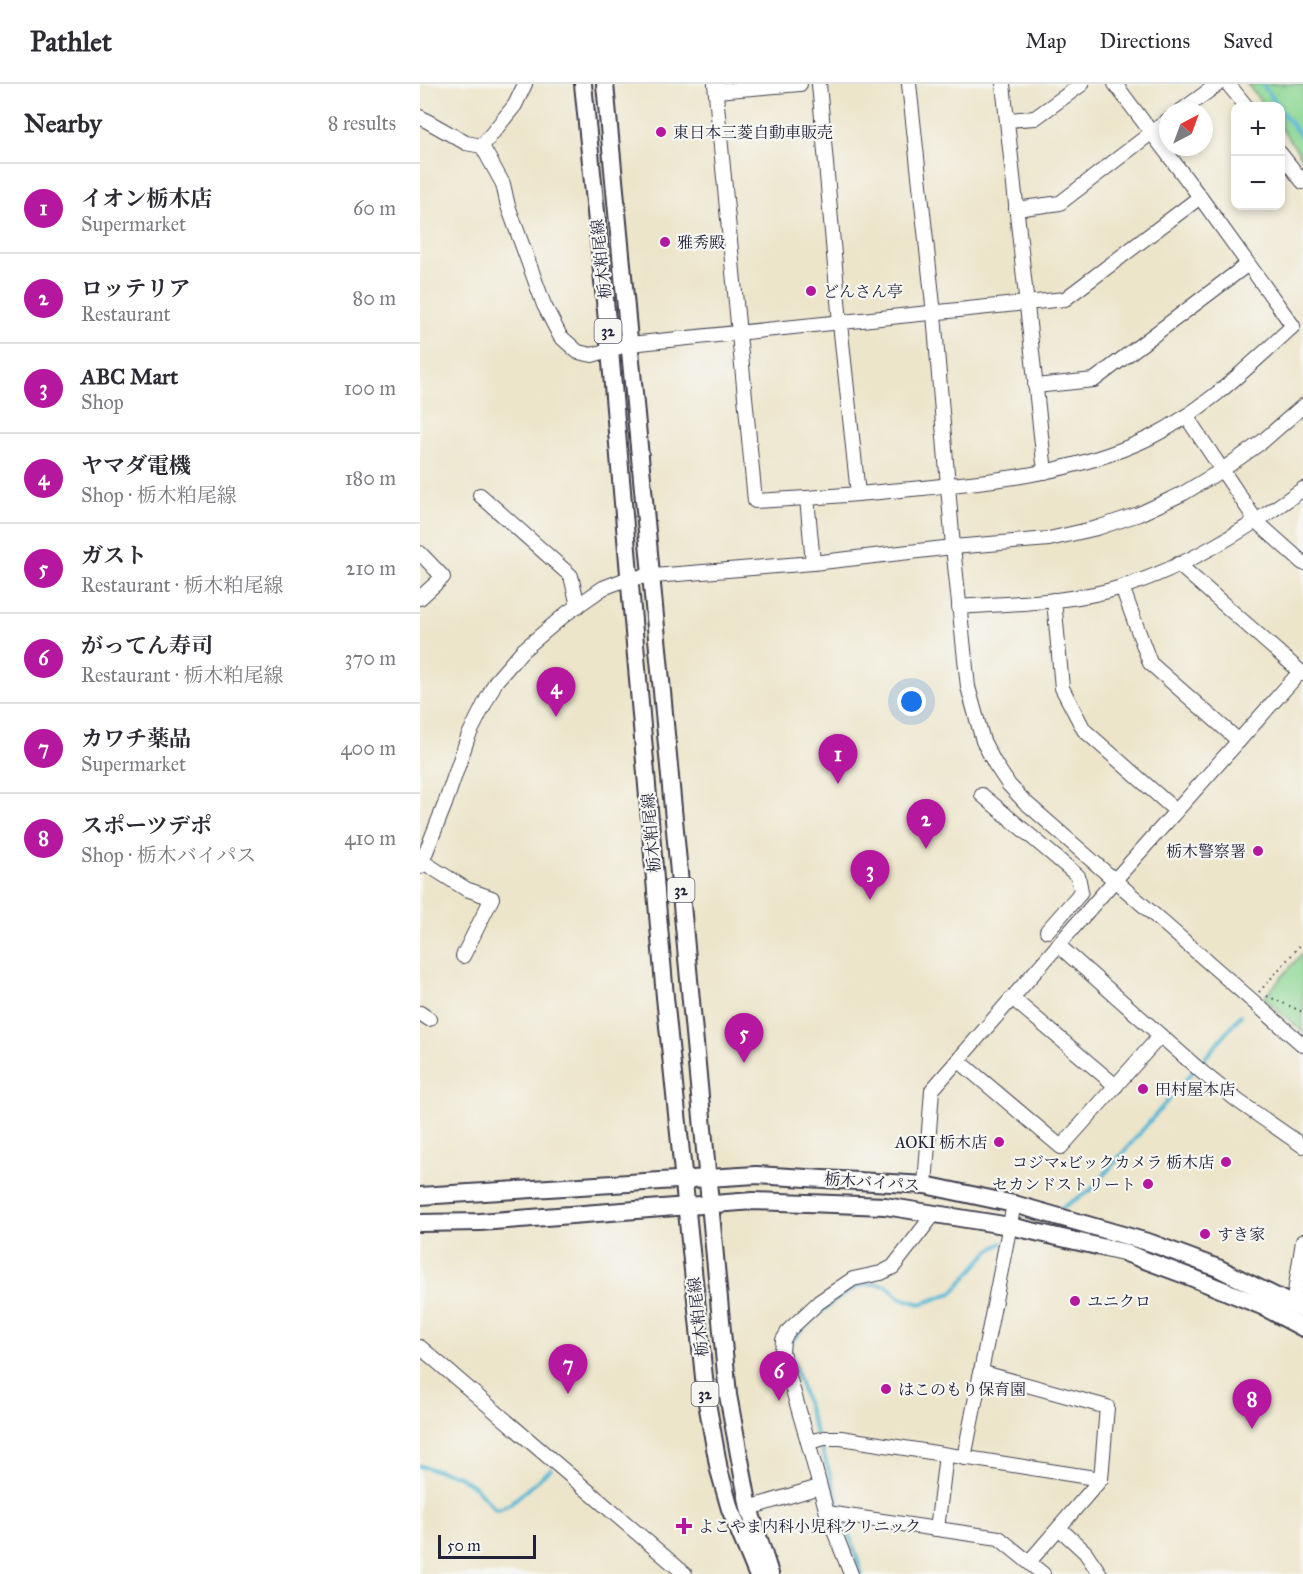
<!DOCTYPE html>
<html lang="en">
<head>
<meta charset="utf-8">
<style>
	:root { --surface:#fff; --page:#f7f7f7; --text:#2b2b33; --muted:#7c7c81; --line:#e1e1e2; --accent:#b5179e }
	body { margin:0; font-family:"IM FELL Great Primer","Noto Serif JP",serif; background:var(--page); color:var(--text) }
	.controls { position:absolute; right:18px; top:18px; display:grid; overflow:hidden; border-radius:12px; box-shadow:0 3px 9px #0003 }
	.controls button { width:54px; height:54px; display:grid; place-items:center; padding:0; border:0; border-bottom:2px solid var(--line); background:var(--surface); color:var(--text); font:30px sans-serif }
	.compass { position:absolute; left:739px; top:18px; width:54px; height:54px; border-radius:50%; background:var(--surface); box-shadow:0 3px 9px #0003; rotate:41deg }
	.scale { position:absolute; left:18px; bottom:15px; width:98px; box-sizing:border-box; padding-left:6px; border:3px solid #22223b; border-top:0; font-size:16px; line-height:21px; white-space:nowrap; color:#22223b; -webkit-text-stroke:4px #f6f6f2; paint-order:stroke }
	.you { position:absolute; left:492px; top:618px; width:21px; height:21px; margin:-15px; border:4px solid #fff; border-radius:50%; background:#1a73e8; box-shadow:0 0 0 9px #1a73e833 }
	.badge { display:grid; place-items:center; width:39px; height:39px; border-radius:50%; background:var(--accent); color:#fff; font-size:20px; font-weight:700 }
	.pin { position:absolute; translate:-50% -50px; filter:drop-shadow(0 2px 3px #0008) }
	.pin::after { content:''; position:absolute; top:32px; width:21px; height:18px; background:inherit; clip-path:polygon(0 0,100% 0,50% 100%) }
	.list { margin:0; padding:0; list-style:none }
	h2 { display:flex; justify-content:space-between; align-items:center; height:78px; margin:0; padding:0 24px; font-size:26px }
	h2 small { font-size:20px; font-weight:400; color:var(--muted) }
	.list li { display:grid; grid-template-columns:39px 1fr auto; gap:18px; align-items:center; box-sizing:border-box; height:90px; padding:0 24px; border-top:2px solid var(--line) }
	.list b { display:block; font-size:22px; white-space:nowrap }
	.list p { margin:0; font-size:20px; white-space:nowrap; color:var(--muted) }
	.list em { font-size:20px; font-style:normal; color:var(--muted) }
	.map { position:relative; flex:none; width:883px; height:1490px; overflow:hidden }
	header { display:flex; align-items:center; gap:36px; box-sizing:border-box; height:84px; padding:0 30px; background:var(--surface); border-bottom:2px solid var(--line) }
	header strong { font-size:28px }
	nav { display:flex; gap:33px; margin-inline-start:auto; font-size:21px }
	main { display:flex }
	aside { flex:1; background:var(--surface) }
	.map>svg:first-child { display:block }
	.green { fill:#8ad591; stroke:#567c66; stroke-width:1.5 }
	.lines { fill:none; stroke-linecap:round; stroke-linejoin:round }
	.stream { stroke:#55b7d4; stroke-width:4 }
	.minor-casing { stroke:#403f50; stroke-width:16 }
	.major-casing { stroke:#403f50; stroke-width:20 }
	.path { stroke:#403f50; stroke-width:2; stroke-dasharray:1.5 4.5; stroke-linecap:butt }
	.minor { stroke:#fff; stroke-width:14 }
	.major { stroke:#fff; stroke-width:16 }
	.poi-dot { fill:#b5179e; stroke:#f6f6f2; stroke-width:2 }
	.labels { text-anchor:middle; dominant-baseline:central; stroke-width:4.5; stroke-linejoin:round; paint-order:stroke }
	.shield { fill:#f6f6f2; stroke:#626272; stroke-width:1.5 }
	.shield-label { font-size:15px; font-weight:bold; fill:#22223b }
	.poi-label { font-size:16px; fill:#22223b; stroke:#f6f6f2; text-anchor:start }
	.street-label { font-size:16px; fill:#22223b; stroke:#f6f6f2 }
</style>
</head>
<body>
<header>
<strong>Pathlet</strong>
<nav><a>Map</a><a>Directions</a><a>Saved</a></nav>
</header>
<main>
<aside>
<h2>Nearby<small>8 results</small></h2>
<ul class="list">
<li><span class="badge">1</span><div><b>イオン栃木店</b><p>Supermarket</p></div><em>60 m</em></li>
<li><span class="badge">2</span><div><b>ロッテリア</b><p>Restaurant</p></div><em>80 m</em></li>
<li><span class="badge">3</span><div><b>ABC Mart</b><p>Shop</p></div><em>100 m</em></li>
<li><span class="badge">4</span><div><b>ヤマダ電機</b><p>Shop · 栃木粕尾線</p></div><em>180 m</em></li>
<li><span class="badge">5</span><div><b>ガスト</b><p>Restaurant · 栃木粕尾線</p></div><em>210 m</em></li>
<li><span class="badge">6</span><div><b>がってん寿司</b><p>Restaurant · 栃木粕尾線</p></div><em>370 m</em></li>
<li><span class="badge">7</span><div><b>カワチ薬品</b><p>Supermarket</p></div><em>400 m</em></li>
<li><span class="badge">8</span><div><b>スポーツデポ</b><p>Shop · 栃木バイパス</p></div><em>410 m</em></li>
</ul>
</aside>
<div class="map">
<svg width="883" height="1490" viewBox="0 0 883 1490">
	<rect width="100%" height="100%" fill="#f6f6f2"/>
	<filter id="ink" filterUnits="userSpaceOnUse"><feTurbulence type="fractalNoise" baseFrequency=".0167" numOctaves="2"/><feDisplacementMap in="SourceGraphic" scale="12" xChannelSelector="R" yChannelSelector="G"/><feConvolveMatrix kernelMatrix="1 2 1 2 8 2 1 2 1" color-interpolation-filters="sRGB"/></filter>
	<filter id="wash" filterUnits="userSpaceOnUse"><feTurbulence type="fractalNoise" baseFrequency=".008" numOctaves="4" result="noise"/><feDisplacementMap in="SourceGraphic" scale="24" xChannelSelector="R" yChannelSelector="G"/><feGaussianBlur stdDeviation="1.35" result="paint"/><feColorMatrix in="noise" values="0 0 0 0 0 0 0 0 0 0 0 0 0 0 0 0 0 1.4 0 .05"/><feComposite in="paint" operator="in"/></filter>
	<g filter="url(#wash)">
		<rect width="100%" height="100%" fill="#ede5ca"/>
		<g class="green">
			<path d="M827,0H883V75L861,44L860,22H844Z"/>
			<path d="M883,868V948L844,914Z"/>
		</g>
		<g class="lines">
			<g class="stream">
				<path d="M842,0L859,22"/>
				<path d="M860,25L883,55"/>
				<path d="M779,981L821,931"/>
				<path d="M638,1126L671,1106L774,986"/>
				<path d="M397,1352L368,1261C384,1242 425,1202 449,1200C455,1199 462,1201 468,1202L480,1214L501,1220L532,1209L569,1167L582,1159"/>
				<path d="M400,1359L422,1429"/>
				<path d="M0,1382L39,1392L55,1403L76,1426L90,1420L131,1385"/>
				<path d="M425,1436L442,1490"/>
			</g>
		</g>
	</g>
	<g filter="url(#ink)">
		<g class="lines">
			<defs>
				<g id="minor">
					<path d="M295,0L335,417L387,414"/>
					<path d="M399,0L420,239L438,410C536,400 639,397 729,354C784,327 828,283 873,242L780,113L695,0"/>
					<path d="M489,0L514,230L533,463L548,603L563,657L575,680L589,701L604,717L883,961"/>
					<path d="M583,0L625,388"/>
					<path d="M808,0L826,22"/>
					<path d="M296,7L380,0"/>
					<path d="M761,27L798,0"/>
					<path d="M0,33L46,59L62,62L83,100L88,122L124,221L140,252L158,268L172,271L210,260L645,215L780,113"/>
					<path d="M587,36L615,34L662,0"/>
					<path d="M62,62L95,21L105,0"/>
					<path d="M860,69L883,98"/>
					<path d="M596,125L640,119L748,36"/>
					<path d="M615,302L674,296L828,180"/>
					<path d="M766,332L837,438L883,479"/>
					<path d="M60,411L151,492L158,522"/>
					<path d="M0,469L23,493L0,514"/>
					<path d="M393,479L387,414L438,410"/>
					<path d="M758,480L883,590"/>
					<path d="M702,503L730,579L819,657"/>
					<path d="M634,516L642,604L664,646L756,727"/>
					<path d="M539,523C592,519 651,519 702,503C767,483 828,444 883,405"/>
					<path d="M562,711L658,792L661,807L657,813L627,847"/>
					<path d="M3,778L46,805L72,814L43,872"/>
					<path d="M0,783L25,720L48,653L76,597L102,567L147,529L183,504L209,494L393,479L533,463L629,455L677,444L719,430L764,409L802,386L843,357L883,322"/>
					<path d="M638,861L783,989L818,1017L883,1062"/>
					<path d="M592,914L696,1002"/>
					<path d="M0,929L9,935"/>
					<path d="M538,976L641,1063L740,952"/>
					<path d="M505,1101L512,1006L694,797L880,588"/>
					<path d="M873,1221L883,1157"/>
					<path d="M0,1263L265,1490"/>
					<path d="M560,1288L687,1323L681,1395L609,1478"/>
					<path d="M388,1358L362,1268L363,1256L369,1246L399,1218L433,1195L461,1189L473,1183L514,1130"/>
					<path d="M544,1374L594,1120"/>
					<path d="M329,1424L399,1403"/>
					<path d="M407,1429L579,1454L623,1490"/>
					<path d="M639,1444L665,1468L680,1490"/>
					<path d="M517,1445L526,1371"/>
					<path d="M431,1490L407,1429L388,1358L405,1354H421L681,1395"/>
				</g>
				<g id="major">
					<path d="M163,0L190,266L245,913L286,1313L299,1386L310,1425L337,1490"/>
					<path d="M185,0L308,1311L329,1424L350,1490"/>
					<path d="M0,1112L336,1091L505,1101L594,1120L731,1159L798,1184L883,1226"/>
					<path d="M0,1139L60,1138L333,1117L465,1122L590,1142L703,1168L773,1194L842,1222L883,1244"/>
				</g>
			</defs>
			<use href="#minor" class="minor-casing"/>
			<use href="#major" class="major-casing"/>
			<g class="path">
				<path d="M839,908L883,858"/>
				<path d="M847,912L883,928"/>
			</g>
			<use href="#minor" class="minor"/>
			<use href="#major" class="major"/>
		</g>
	</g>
	<g class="poi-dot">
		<circle cx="241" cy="48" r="6"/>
		<circle cx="245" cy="158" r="6"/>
		<circle cx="391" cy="207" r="6"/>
		<circle cx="838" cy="767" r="6"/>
		<circle cx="723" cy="1005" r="6"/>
		<circle cx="579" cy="1058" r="6"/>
		<circle cx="806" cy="1078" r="6"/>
		<circle cx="728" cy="1100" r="6"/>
		<circle cx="785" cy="1150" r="6"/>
		<circle cx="655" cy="1217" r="6"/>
		<circle cx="466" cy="1305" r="6"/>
		<path d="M261 1433h6v6h6v6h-6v6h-6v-6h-6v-6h6z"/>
	</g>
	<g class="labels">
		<g class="shield">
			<rect x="174.5" y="235" width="27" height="24" rx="4.5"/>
			<rect x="247.5" y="794" width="27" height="24" rx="4.5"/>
			<rect x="271.5" y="1298" width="27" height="24" rx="4.5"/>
		</g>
		<g class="shield-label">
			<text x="188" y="247">32</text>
			<text x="261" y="806">32</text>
			<text x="285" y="1310">32</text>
		</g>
		<g class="poi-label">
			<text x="253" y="48">東日本三菱自動車販売</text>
			<text x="257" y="158">雅秀殿</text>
			<text x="403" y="207">どんさん亭</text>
			<text x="826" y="767" text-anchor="end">栃木警察署</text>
			<text x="735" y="1005">田村屋本店</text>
			<text x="567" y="1058" text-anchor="end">AOKI 栃木店</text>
			<text x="794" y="1078" text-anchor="end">コジマ×ビックカメラ 栃木店</text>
			<text x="716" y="1100" text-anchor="end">セカンドストリート</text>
			<text x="797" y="1150">すき家</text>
			<text x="667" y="1217">ユニクロ</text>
			<text x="478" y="1305">はこのもり保育園</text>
			<text x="278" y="1442">よこやま内科小児科クリニック</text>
		</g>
		<g class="street-label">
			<text transform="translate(181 175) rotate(-96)">栃木粕尾線</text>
			<text transform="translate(231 749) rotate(-95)">栃木粕尾線</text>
			<text transform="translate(452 1098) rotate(4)">栃木バイパス</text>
			<text transform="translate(278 1233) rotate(-96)">栃木粕尾線</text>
		</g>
	</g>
</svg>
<div class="controls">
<button>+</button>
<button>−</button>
</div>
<svg class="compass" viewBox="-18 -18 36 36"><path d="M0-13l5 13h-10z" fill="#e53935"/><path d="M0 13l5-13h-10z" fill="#7c7c81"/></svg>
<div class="scale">50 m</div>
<div class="you"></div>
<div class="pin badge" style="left:418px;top:700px">1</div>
<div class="pin badge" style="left:506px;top:765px">2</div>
<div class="pin badge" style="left:450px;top:816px">3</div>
<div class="pin badge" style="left:136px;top:633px">4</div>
<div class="pin badge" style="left:324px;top:979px">5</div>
<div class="pin badge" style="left:359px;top:1317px">6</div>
<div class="pin badge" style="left:148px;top:1310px">7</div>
<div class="pin badge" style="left:832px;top:1345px">8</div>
</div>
</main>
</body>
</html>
